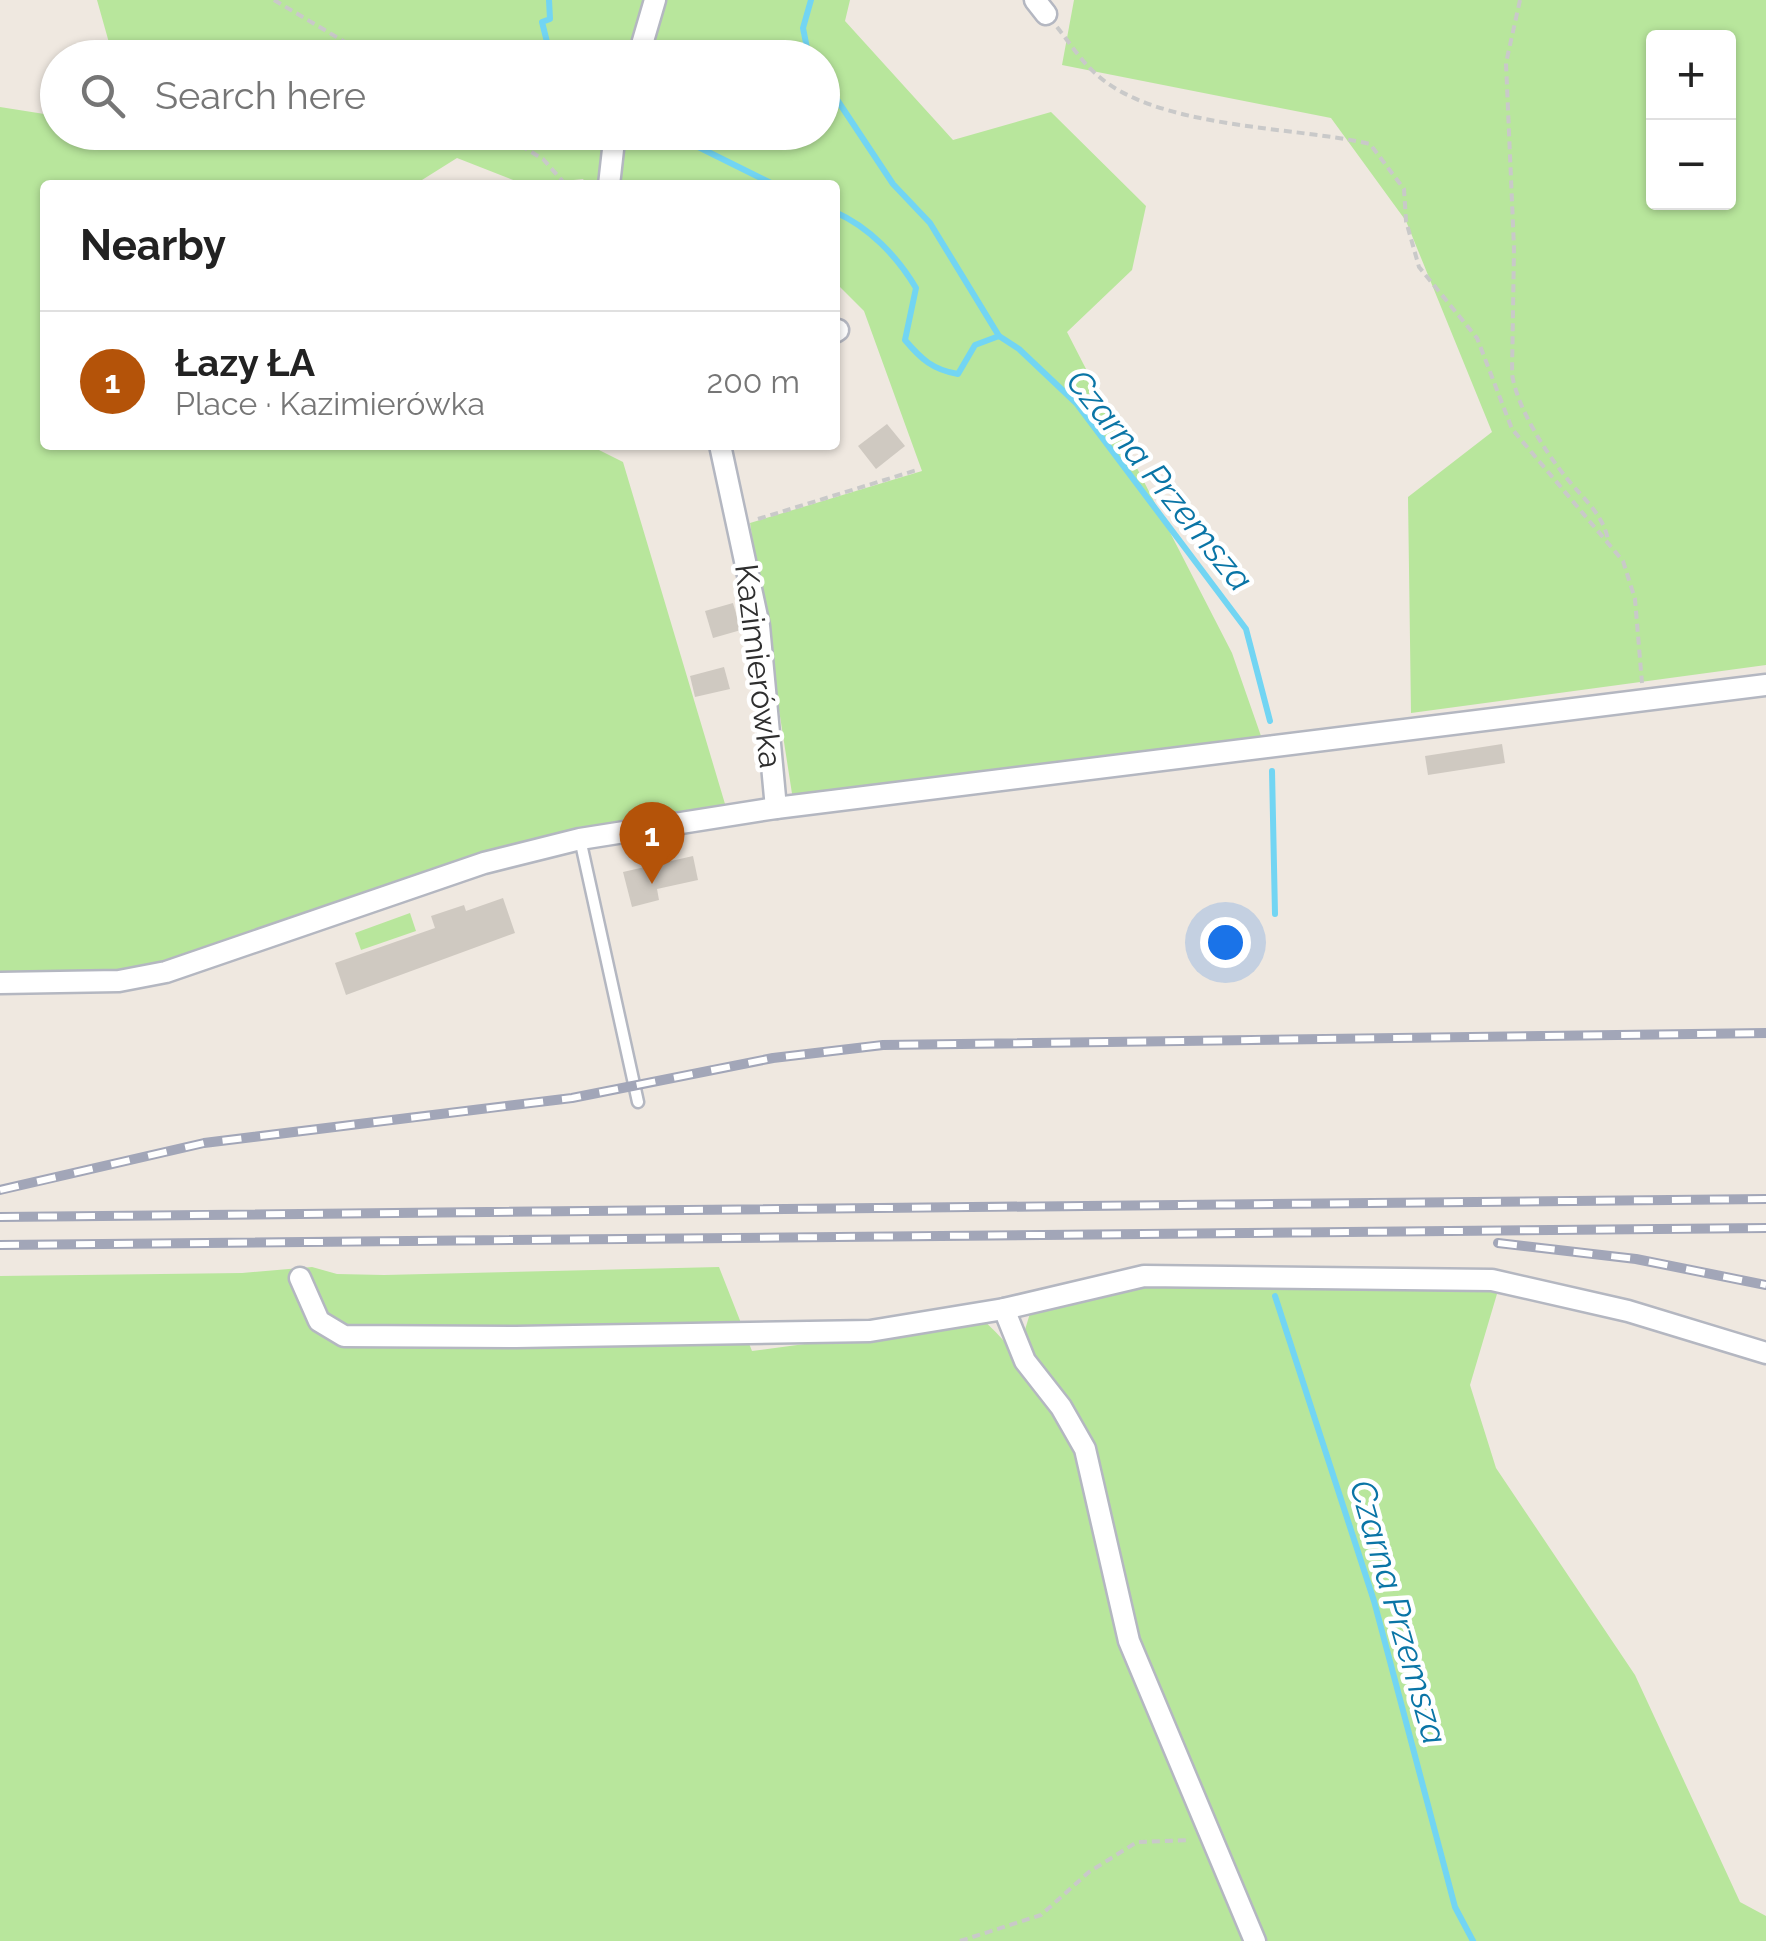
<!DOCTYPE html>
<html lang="en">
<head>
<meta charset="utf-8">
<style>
	:root { --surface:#fff; --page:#f6f6f6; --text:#222; --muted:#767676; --line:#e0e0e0; --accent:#b45309 }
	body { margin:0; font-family:Raleway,sans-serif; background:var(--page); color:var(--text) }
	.controls { position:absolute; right:30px; top:30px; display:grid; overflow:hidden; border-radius:10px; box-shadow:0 2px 8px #0004 }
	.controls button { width:90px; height:90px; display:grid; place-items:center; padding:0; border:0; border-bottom:2px solid var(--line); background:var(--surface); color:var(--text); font:50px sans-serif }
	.you { position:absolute; left:1225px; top:942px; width:35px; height:35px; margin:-25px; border:8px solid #fff; border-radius:50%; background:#1a73e8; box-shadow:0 0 0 15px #1a73e833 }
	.badge { display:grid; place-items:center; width:65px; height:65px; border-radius:50%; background:var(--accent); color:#fff; font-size:32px; font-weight:700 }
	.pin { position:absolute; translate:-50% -82px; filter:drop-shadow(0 2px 5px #0008) }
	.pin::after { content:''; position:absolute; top:52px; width:35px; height:30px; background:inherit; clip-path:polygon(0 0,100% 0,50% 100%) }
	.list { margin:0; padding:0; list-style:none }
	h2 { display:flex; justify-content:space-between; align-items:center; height:130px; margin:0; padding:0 40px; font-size:42px }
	h2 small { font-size:32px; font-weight:400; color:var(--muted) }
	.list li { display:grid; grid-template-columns:65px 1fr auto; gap:30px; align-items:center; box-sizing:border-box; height:140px; padding:0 40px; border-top:2px solid var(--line) }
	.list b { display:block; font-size:38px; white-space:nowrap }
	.list p { margin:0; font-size:32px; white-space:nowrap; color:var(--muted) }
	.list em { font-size:32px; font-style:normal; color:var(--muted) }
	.icon { flex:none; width:55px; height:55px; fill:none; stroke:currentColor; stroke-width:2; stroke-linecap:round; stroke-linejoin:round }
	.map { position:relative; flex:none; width:1766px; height:1941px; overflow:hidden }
	.search { position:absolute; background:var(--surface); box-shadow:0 2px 8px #0004; left:40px; top:40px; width:800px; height:110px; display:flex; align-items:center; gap:25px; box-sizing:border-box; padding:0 35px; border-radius:55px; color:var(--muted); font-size:38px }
	.panel { position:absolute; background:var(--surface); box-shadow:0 2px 8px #0004; left:40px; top:180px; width:800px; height:270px; border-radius:10px }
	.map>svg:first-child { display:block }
	.green { fill:#b8e69c; fill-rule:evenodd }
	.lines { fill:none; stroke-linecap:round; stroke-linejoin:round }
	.stream { stroke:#72d5f3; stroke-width:6 }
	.building { fill:#cfc9c1 }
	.lane-casing { stroke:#b4b7c1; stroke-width:15 }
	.street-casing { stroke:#b4b7c1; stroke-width:25 }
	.path { stroke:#c9c9c9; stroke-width:4; stroke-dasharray:8 5; stroke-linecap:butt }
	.lane { stroke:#fff; stroke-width:10 }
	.street { stroke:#fff; stroke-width:20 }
	.rail-casing { stroke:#a2a6b8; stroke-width:10 }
	.rail { stroke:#fff; stroke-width:6; stroke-dasharray:19; stroke-linecap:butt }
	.labels { text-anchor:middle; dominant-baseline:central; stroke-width:9; stroke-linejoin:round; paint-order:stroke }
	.street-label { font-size:32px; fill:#2e2e2e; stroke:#fff }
	.water-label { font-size:35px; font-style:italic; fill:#0a75a6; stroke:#fff }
</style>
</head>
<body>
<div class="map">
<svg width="1766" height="1941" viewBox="0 0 1766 1941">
	<rect width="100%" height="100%" fill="#efe8e0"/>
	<g class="green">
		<path d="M97,0H850L845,21L953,140L1051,112L1146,206L1132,270L1067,332L1232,653L1261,736L793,800L750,523L922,471L864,311L835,282V185H587L583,179L526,185L457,158L414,185H45V445H589L623,462L728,814L583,828L123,973L0,974V107L57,116L58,132H822V58L113,57Z"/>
		<path d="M1074,0H1766V665L1411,713L1408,497L1492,432L1406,221L1331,118L1062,65ZM1654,38H1728V202H1654Z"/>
		<path d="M410,913L416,931L361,950L355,933Z"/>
		<path d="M1144,1266L1502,1277L1470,1385L1496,1468L1635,1675L1740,1902L1766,1916V1941H1263L1130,1623L1097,1465L1029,1350L1024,1333L1031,1310Z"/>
		<path d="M312,1267L337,1274L384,1275L719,1267L752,1351L983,1320C1024,1356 1075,1433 1088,1486C1103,1549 1109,1611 1132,1672C1166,1763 1207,1852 1245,1941H0V1276L242,1273Z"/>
	</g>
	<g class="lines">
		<g class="stream">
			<path d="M549,0L550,19L542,22L551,58"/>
			<path d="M809,58L803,28L811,0"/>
			<path d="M822,77L893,184L930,223L999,336"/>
			<path d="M668,132L775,185"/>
			<path d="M835,212C869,227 897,256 916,288L905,340C921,359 933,370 958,374L975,345L999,336L1019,349L1076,403L1246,629L1270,721"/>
			<path d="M1272,771L1275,914"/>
			<path d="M1275,1296L1374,1601L1455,1907L1473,1941"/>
		</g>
	</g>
	<g class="building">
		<path d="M887,424L905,446L876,469L858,446Z"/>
		<path d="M733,603L741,630L713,638L705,611Z"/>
		<path d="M724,667L730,689L695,697L690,676Z"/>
		<path d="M1502,744L1505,763L1428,775L1425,756Z"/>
		<path d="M693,856L698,880L657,889L659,900L632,907L623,872Z"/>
		<path d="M503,898L515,933L346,995L335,963L435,928L431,916L464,905L466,911Z"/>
	</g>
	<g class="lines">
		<defs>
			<path id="lane" d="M580,839L638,1102"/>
			<g id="street">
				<path d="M1035,0L1046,14"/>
				<path d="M638,58L655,0"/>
				<path d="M609,185L615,132"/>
				<path d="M835,332L838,330"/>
				<path d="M720,445L759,626L776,808"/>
				<path d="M0,983L119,981L166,972L484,863L580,839L776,808L1766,685"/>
				<path d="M300,1278L319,1321L344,1336L516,1337L870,1331L1004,1309L1144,1276L1492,1280L1628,1311L1766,1353"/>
				<path d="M1004,1309L1025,1361L1061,1407L1085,1449L1129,1641L1255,1941"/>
			</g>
		</defs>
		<use href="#lane" class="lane-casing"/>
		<use href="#street" class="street-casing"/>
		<g class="path">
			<path d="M274,0L372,58"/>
			<path d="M1520,0L1506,63L1514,248L1512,374C1517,407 1544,450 1565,476C1581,497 1603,513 1608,540"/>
			<path d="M1057,27C1069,42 1081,61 1096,74C1156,129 1293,126 1370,144L1404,189L1406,221L1419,267L1477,338L1512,429L1623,561L1635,599L1642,683"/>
			<path d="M498,132L543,159L566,185"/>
			<path d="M758,519L917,470"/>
			<path d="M960,1941L1041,1915L1089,1872L1137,1842L1190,1840"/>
		</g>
		<use href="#lane" class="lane"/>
		<use href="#street" class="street"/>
		<defs>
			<g id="rail">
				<path d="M0,1190L204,1143L572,1098L773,1058L883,1045L1766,1033"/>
				<path d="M0,1217L1766,1199"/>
				<path d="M1498,1243L1636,1259L1766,1285"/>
				<path d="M0,1245L1766,1228"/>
			</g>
		</defs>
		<use href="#rail" class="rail-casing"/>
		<use href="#rail" class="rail"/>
	</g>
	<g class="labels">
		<g class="street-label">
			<text transform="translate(759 666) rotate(83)">Kazimierówka</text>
		</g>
		<g class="water-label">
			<text transform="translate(1160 480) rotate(51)">Czarna Przemsza</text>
			<text transform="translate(1399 1612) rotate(74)">Czarna Przemsza</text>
		</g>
	</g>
</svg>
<div class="controls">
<button>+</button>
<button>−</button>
</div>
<div class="you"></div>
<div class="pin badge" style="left:652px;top:884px">1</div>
<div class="search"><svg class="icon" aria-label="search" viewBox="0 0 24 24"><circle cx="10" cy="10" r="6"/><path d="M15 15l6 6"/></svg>Search here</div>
<section class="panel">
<h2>Nearby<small></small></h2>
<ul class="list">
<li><span class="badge">1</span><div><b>Łazy ŁA</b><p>Place · Kazimierówka</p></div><em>200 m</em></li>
</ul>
</section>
</div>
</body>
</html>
